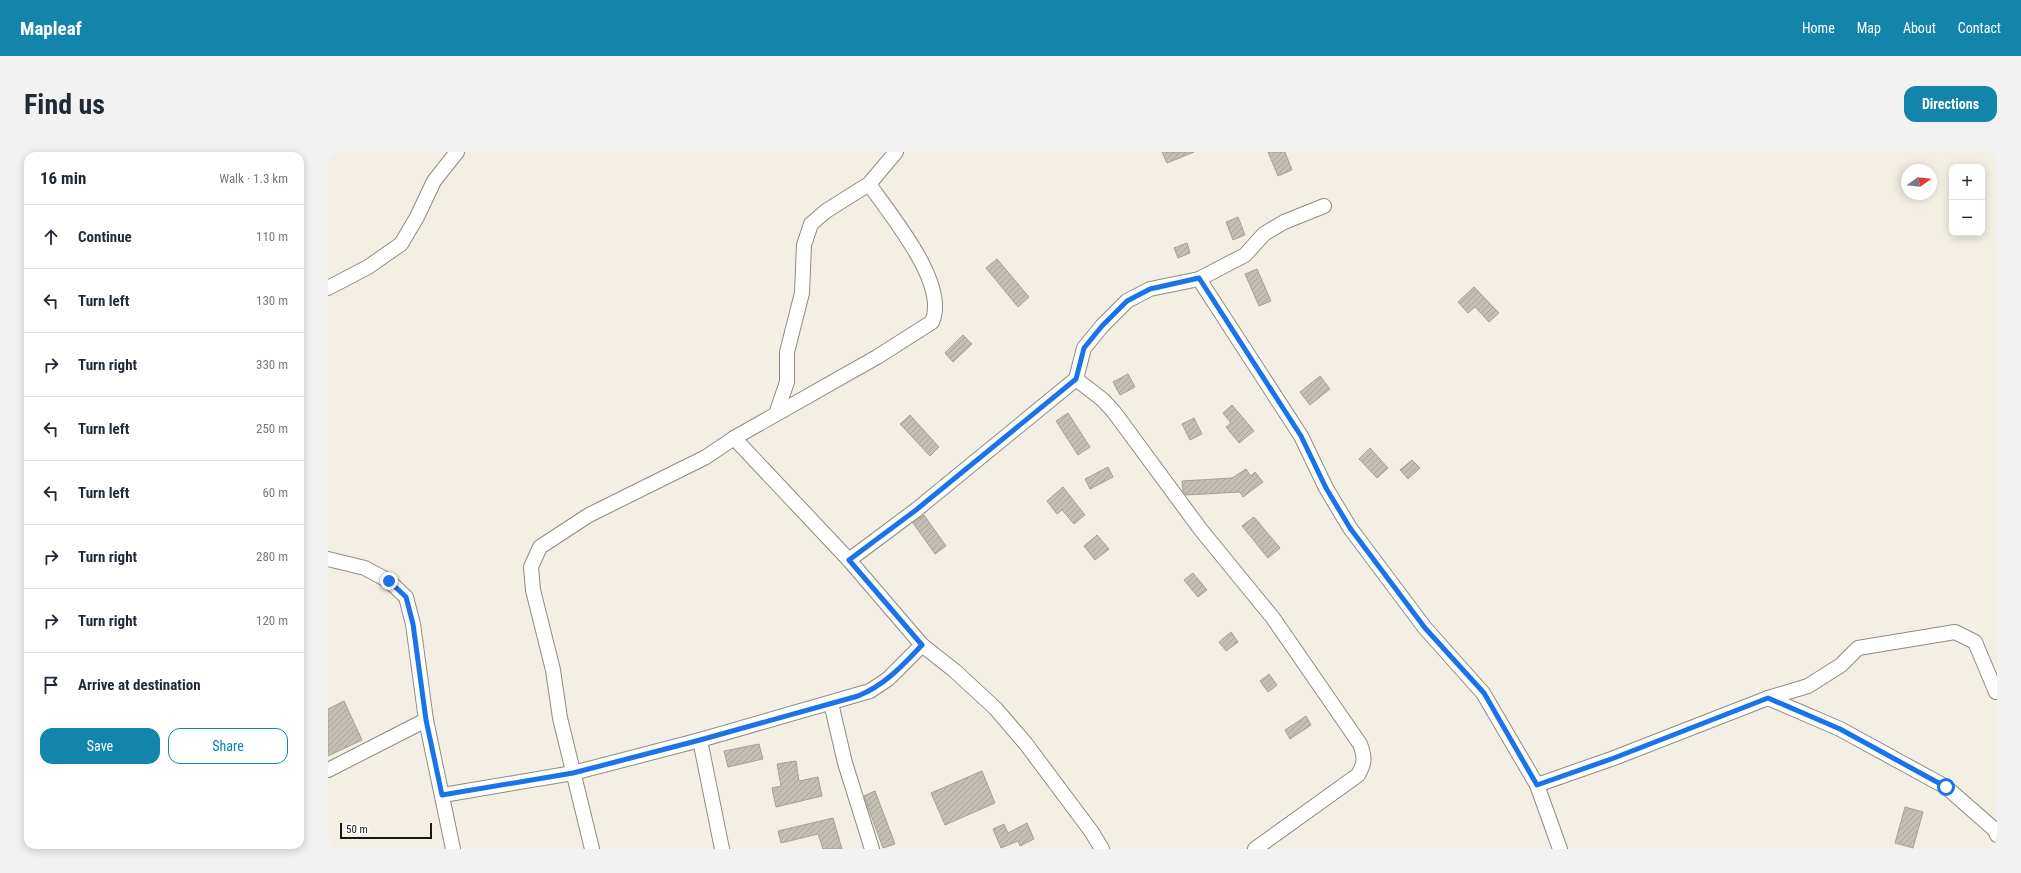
<!DOCTYPE html>
<html lang="en">
<head>
<meta charset="utf-8">
<style>
	:root { --surface:#fff; --page:#f2f2f3; --text:#1f2937; --muted:#747a83; --line:#e0e1e3; --accent:#1384aa }
	body { margin:0; font-family:"Roboto Condensed",sans-serif; background:var(--page); color:var(--text) }
	.controls { position:absolute; right:12px; top:12px; display:grid; overflow:hidden; border-radius:8px; box-shadow:0 2px 10px #0003 }
	.controls button { width:36px; height:36px; display:grid; place-items:center; padding:0; border:0; border-bottom:1px solid var(--line); background:var(--surface); color:var(--text); font:20px sans-serif }
	.compass { position:absolute; left:1573px; top:12px; width:36px; height:36px; border-radius:50%; background:var(--surface); box-shadow:0 2px 10px #0003; rotate:75deg }
	.scale { position:absolute; left:12px; bottom:10px; width:92px; box-sizing:border-box; padding-left:4px; border:2px solid #191714; border-top:0; font-size:11px; line-height:14px; white-space:nowrap; color:#191714; -webkit-text-stroke:3px #fff; paint-order:stroke }
	.stop { position:absolute; width:12px; height:12px; margin:-9px; border:3px solid #1a73e8; border-radius:50%; background:#fff }
	.stop.end { background:#1a73e8; border-color:#fff; box-shadow:0 1px 4px #0008 }
	.list { margin:0; padding:0; list-style:none }
	h2 { display:flex; justify-content:space-between; align-items:center; height:52px; margin:0; padding:0 16px; font-size:17px }
	h2 small { font-size:13px; font-weight:400; color:var(--muted) }
	.list li { display:grid; grid-template-columns:26px 1fr auto; gap:12px; align-items:center; box-sizing:border-box; height:64px; padding:0 16px; border-top:1px solid var(--line) }
	.list b { display:block; font-size:15px; white-space:nowrap }
	.list em { font-size:13px; font-style:normal; color:var(--muted) }
	.actions { display:flex; gap:8px; padding:12px 16px }
	.actions a { flex:1; padding:9px 0; border:1px solid var(--accent); border-radius:12px; text-align:center; font-size:14px; color:var(--accent) }
	.actions .main { background:var(--accent); color:#fff }
	.icon { flex:none; width:22px; height:22px; fill:none; stroke:currentColor; stroke-width:2; stroke-linecap:round; stroke-linejoin:round }
	.map { position:relative; flex:none; width:1669px; height:697px; overflow:hidden; border-radius:12px }
	header { display:flex; align-items:center; gap:24px; box-sizing:border-box; height:56px; padding:0 20px; background:var(--accent); color:#fff }
	header strong { font-size:19px }
	nav { display:flex; gap:22px; margin-inline-start:auto; font-size:14px }
	.intro { display:flex; align-items:center; justify-content:space-between; box-sizing:border-box; height:96px; padding:0 24px }
	h1 { margin:0; font-size:28px }
	.button { padding:10px 18px; border-radius:12px; background:var(--accent); color:#fff; font-size:14px; font-weight:700 }
	main { display:flex; gap:24px; padding:0 24px }
	aside { flex:1; background:var(--surface); border-radius:12px; box-shadow:0 2px 10px #0003 }
	.map>svg:first-child { display:block }
	.building { fill:url(#building-hatch); stroke:#a5a197 }
	.lines { fill:none; stroke-linecap:round; stroke-linejoin:round }
	.minor-casing { stroke:#908b82; stroke-width:16 }
	.minor { stroke:#fff; stroke-width:14 }
	.route { stroke:#1a73e8; stroke-width:5 }
</style>
</head>
<body>
<header>
<strong>Mapleaf</strong>
<nav><a>Home</a><a>Map</a><a>About</a><a>Contact</a></nav>
</header>
<div class="intro"><h1>Find us</h1><a class="button">Directions</a></div>
<main>
<aside>
<h2>16 min<small>Walk · 1.3 km</small></h2>
<ul class="list">
<li><svg class="icon" aria-label="ahead" viewBox="0 0 24 24"><path d="M12 20V5M6 11l6-6 6 6"/></svg><div><b>Continue</b></div><em>110 m</em></li>
<li><svg class="icon" aria-label="left" viewBox="0 0 24 24"><path d="M17 20v-9H6M10 6l-5 5 5 5"/></svg><div><b>Turn left</b></div><em>130 m</em></li>
<li><svg class="icon" aria-label="right" viewBox="0 0 24 24"><path d="M7 20v-9h11M14 6l5 5-5 5"/></svg><div><b>Turn right</b></div><em>330 m</em></li>
<li><svg class="icon" aria-label="left" viewBox="0 0 24 24"><path d="M17 20v-9H6M10 6l-5 5 5 5"/></svg><div><b>Turn left</b></div><em>250 m</em></li>
<li><svg class="icon" aria-label="left" viewBox="0 0 24 24"><path d="M17 20v-9H6M10 6l-5 5 5 5"/></svg><div><b>Turn left</b></div><em>60 m</em></li>
<li><svg class="icon" aria-label="right" viewBox="0 0 24 24"><path d="M7 20v-9h11M14 6l5 5-5 5"/></svg><div><b>Turn right</b></div><em>280 m</em></li>
<li><svg class="icon" aria-label="right" viewBox="0 0 24 24"><path d="M7 20v-9h11M14 6l5 5-5 5"/></svg><div><b>Turn right</b></div><em>120 m</em></li>
<li><svg class="icon" aria-label="arrive" viewBox="0 0 24 24"><path d="M6 21V4h12l-3 4 3 4H6"/></svg><div><b>Arrive at destination</b></div></li>
</ul>
<div class="actions"><a class="main">Save</a><a>Share</a></div>
</aside>
<div class="map">
<svg width="1669" height="697" viewBox="0 0 1669 697">
	<defs>
		<pattern id="building-hatch" width="6" height="6" patternUnits="userSpaceOnUse"><rect width="6" height="6" fill="#c3bfb5"/><path d="M-1 1l2-2M0 6l6-6M5 7l2-2" fill="none" stroke="#a7a39b"/></pattern>
	</defs>
	<rect width="100%" height="100%" fill="#f4efe5"/>
	<g class="building">
		<path d="M834,0H866L839,11Z"/>
		<path d="M940,0H957L964,18L950,24Z"/>
		<path d="M910,65L917,83L905,88L898,70Z"/>
		<path d="M859,91L862,101L850,106L846,96Z"/>
		<path d="M669,107L701,145L690,155L658,116Z"/>
		<path d="M929,117L943,149L931,154L917,122Z"/>
		<path d="M1146,135L1171,161L1161,170L1147,155L1140,161L1130,150Z"/>
		<path d="M635,183L644,192L625,210L617,201Z"/>
		<path d="M800,222L807,235L792,243L785,230Z"/>
		<path d="M992,224L1002,237L982,253L972,240Z"/>
		<path d="M904,253L926,279L911,291L898,275L903,271L895,261Z"/>
		<path d="M740,261L762,295L750,303L728,269Z"/>
		<path d="M582,263L611,295L602,304L572,272Z"/>
		<path d="M866,266L874,282L862,288L854,272Z"/>
		<path d="M1042,296L1060,316L1049,326L1031,307Z"/>
		<path d="M1084,308L1092,316L1080,327L1072,318Z"/>
		<path d="M780,315L785,325L762,337L757,327Z"/>
		<path d="M918,317L923,324L927,320L935,330L915,345L912,340L858,343L855,339L854,329L904,326Z"/>
		<path d="M735,335L757,363L746,372L734,358L729,362L719,349Z"/>
		<path d="M596,363L618,394L607,402L585,371Z"/>
		<path d="M926,365L952,396L940,406L914,374Z"/>
		<path d="M769,383L781,397L767,408L756,394Z"/>
		<path d="M865,421L879,438L870,445L856,428Z"/>
		<path d="M903,480L910,490L898,499L891,490Z"/>
		<path d="M941,522L949,533L940,540L932,529Z"/>
		<path d="M16,549L34,588L0,604V557Z"/>
		<path d="M978,564L983,573L962,587L957,578Z"/>
		<path d="M431,592L435,607L400,615L396,599Z"/>
		<path d="M468,609L471,629L490,625L494,644L448,655L444,636L453,634L449,612Z"/>
		<path d="M654,619L667,651L617,673L603,641Z"/>
		<path d="M547,639L567,692L555,696L536,644Z"/>
		<path d="M1577,655L1595,660L1585,696L1567,691Z"/>
		<path d="M505,666L514,697H495L490,682L453,691L450,679Z"/>
		<path d="M699,671L706,687L692,694L690,689L673,696L665,677L676,672L680,681Z"/>
	</g>
	<g class="lines">
		<defs>
			<g id="minor">
				<path d="M871,127L973,284L998,336L1022,376L1097,476L1155,541L1209,633L1232,697"/>
				<path d="M0,136L40,115L73,92L89,65L106,29L129,0"/>
				<path d="M448,262L459,230V200L474,141L476,93L483,72L498,59L541,32L568,0"/>
				<path d="M406,286L521,408L594,493L627,519L668,557L698,592L763,679L774,697"/>
				<path d="M0,407L37,416L61,429L78,445L85,472L98,568L125,697"/>
				<path d="M521,408L588,358L748,227"/>
				<path d="M1440,546L1512,577L1618,635L1667,678L1669,683"/>
				<path d="M503,551L517,611L544,697"/>
				<path d="M0,618L98,568"/>
				<path d="M1209,633L1286,606L1440,546L1480,534L1513,513L1530,496L1627,480L1647,490L1668,540"/>
				<path d="M115,643L245,621L372,588"/>
				<path d="M264,697L232,566L225,518L205,438L203,415L212,395L261,363L378,305L406,286L549,205L604,170C621,132 563,64 541,32"/>
				<path d="M394,697L372,588L542,539L560,527L594,493"/>
				<path d="M927,697L1030,623C1037,611 1037,605 1032,592L945,466L873,378L786,260L775,248L748,227L756,196L774,174L799,149L822,137L871,127L917,103L936,82L956,70L996,54"/>
			</g>
		</defs>
		<use href="#minor" class="minor-casing"/>
		<use href="#minor" class="minor"/>
	</g>
	<g class="lines">
		<path class="route" d="M61,429L78,445L85,472L98,568L114,643L245,621L372,588L530,544C557,533 574,514 594,493L521,408L588,358L748,227L756,196L774,174L799,149L822,137L871,126L973,284L998,336L1022,376L1097,476L1156,541L1209,633L1286,606L1440,546L1512,577L1618,635"/>
	</g>
</svg>
<div class="controls">
<button>+</button>
<button>−</button>
</div>
<svg class="compass" viewBox="-18 -18 36 36"><path d="M0-13l5 13h-10z" fill="#e53935"/><path d="M0 13l5-13h-10z" fill="#747a83"/></svg>
<div class="scale">50 m</div>
<div class="stop" style="left:1618px;top:635px"></div>
<div class="stop end" style="left:61px;top:429px"></div>
</div>
</main>
</body>
</html>
